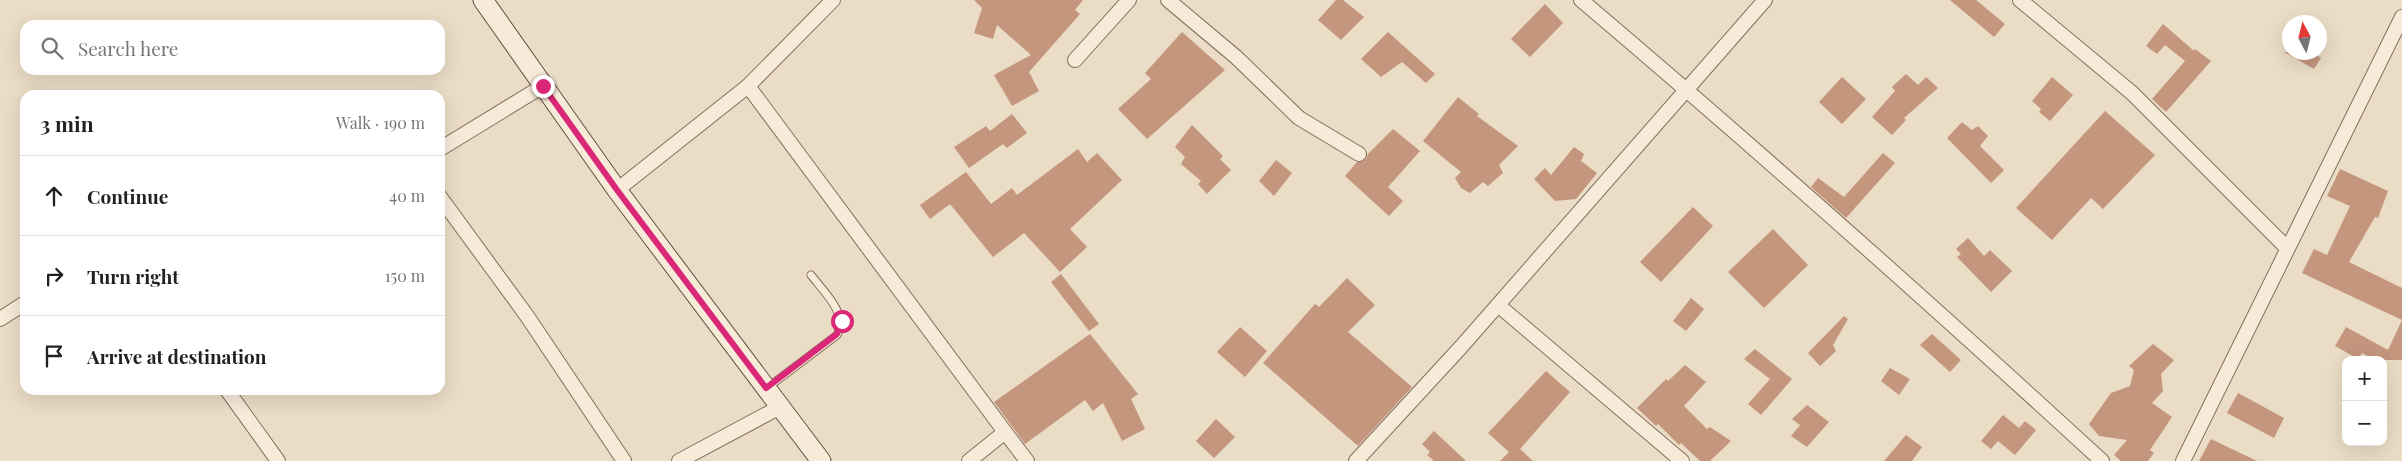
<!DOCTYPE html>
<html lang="en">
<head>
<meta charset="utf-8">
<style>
	:root { --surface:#fff; --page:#f2f2f2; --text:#202124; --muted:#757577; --line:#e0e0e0 }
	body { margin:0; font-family:"Playfair Display",serif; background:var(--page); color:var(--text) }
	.controls { position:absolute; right:15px; bottom:15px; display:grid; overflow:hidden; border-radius:10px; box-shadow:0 5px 20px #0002 }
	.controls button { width:45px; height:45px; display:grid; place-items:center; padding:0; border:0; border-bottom:1px solid var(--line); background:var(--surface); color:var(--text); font:25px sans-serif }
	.compass { position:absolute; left:2282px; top:15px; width:45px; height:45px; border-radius:50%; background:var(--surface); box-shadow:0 5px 20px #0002; rotate:353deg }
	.stop { position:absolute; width:15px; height:15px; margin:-11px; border:4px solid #db2777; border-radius:50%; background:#fff }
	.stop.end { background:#db2777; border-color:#fff; box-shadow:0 1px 5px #0008 }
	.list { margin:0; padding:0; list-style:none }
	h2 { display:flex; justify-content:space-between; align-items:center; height:65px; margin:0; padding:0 20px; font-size:21px }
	h2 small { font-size:16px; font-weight:400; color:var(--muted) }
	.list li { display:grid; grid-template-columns:32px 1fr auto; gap:15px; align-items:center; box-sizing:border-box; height:80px; padding:0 20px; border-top:1px solid var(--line) }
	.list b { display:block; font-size:19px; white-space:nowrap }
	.list em { font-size:16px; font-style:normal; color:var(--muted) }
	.icon { flex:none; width:28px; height:28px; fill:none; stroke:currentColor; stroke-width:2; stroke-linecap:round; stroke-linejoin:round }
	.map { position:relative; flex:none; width:2402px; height:461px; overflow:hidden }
	.search { position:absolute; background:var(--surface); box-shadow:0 5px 20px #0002; left:20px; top:20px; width:425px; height:55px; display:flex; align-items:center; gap:12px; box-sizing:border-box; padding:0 18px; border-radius:15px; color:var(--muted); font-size:19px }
	.panel { position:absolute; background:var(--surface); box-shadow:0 5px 20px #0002; left:20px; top:90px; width:425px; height:305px; border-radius:15px }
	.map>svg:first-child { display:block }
	.building { fill:#c5967e }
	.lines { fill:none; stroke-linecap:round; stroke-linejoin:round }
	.lane-casing { stroke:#846e5d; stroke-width:9 }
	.street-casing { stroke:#846e5d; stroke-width:16 }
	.secondary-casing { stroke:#655040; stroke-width:21 }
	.lane { stroke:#f6ead8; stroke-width:7 }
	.street { stroke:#f6ead8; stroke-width:14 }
	.secondary { stroke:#f6ead8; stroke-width:19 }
	.route { stroke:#db2777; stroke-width:6 }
</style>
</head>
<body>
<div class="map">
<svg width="2402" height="461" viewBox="0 0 2402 461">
	<rect width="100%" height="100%" fill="#eadcc5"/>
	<g class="building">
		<path d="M974,0H1083L1075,10L1080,14L1029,72L1039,91L1012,106L994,75L1031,55L997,25L993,39L974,33L982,8Z"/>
		<path d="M1336,0H1343L1364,17L1341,40L1318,20Z"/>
		<path d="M1950,0H1976L2005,24L1994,37Z"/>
		<path d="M1545,4L1563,23L1530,57L1511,39Z"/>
		<path d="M2163,24L2194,51L2195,49L2211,61L2166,112L2152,99L2185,61L2165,45L2157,54L2146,46Z"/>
		<path d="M1182,32L1225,70L1147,139L1118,109L1151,79L1145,73Z"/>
		<path d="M1388,32L1435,74L1426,83L1402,62L1381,77L1361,59Z"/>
		<path d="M2284,52H2312L2321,58L2314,69Z"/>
		<path d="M1906,74L1918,85L1926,77L1938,88L1904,118L1906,120L1892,135L1872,117L1895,91L1892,87Z"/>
		<path d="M1842,77L1866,99L1842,124L1819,102Z"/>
		<path d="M2052,77L2073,95L2050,121L2039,112L2041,109L2032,101Z"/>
		<path d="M1458,97L1479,114L1477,116L1518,146L1499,165L1503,173L1488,186L1483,182L1470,193L1461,188L1455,178L1461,172L1423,141Z"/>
		<path d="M2105,111L2155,155L2103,209L2091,198L2052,240L2016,208Z"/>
		<path d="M1012,114L1027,133L1007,148L1003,144L969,168L954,147L986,126L990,131Z"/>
		<path d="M1962,122L1972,130L1978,126L1988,136L1980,146L2004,170L1991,183L1947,138Z"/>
		<path d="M1192,125L1223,156L1220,159L1231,170L1207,194L1198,184L1201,181L1181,164L1185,157L1175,147Z"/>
		<path d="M1393,129L1420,151L1388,187L1403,201L1389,216L1345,176L1357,162L1366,159L1368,154Z"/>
		<path d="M1574,147L1584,154L1581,161L1597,173L1576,199L1555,201L1534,179L1545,168L1551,175Z"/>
		<path d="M1078,149L1087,162L1097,153L1122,180L1070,229L1087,247L1060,272L1024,233L993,257L950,204L930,219L920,205L966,172L991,204L1012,188L1017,195Z"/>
		<path d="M1883,153L1895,163L1846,218L1811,187L1818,178L1844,197Z"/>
		<path d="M1276,160L1292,173L1274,196L1259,181Z"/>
		<path d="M2340,169L2388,191L2378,218L2375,217L2349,262L2402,288V360H2375L2362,353L2358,359L2335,346L2346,327L2388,350L2402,320L2302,273L2314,249L2327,255L2350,206L2327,196Z"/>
		<path d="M1693,207L1713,226L1661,282L1640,262Z"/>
		<path d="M1773,229L1808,265L1764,308L1728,272Z"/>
		<path d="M1968,238L1984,256L1990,250L2012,271L1991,292L1957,257L1961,254L1956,249Z"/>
		<path d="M1061,274L1099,324L1089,331L1051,282Z"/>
		<path d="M1347,278L1375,305L1348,332L1412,387L1358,446L1263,363L1315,304L1319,307Z"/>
		<path d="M1691,298L1704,309L1686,331L1673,321Z"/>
		<path d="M1844,316L1848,319L1833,345L1836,351L1820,366L1808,353Z"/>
		<path d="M1240,327L1267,351L1245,377L1217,352Z"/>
		<path d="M1090,334L1138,394L1131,399L1145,429L1122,441L1103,403L1093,411L1085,400L1025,444L994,402Z"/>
		<path d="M1932,334L1961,360L1950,372L1920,345Z"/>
		<path d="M2153,344L2174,360L2161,374L2163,391L2152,403L2172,417L2150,450L2154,453L2148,461H2121L2114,455L2127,440L2099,436L2089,424L2111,393L2130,386L2134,370L2129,366Z"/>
		<path d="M1755,349L1792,379L1761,415L1748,404L1770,379L1744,359Z"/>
		<path d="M1685,365L1706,382L1684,406L1707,429L1710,427L1731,441L1710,461H1700L1681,443L1679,445L1658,424L1656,426L1637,408L1666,379L1668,381Z"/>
		<path d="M1890,368L1910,379L1899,395L1881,381Z"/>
		<path d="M1546,371L1570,392L1520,449L1533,461H1500L1509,452L1488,433Z"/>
		<path d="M2238,393L2284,418L2274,438L2227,413Z"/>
		<path d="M1807,405L1829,422L1807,447L1791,436L1800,425L1792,419Z"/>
		<path d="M2003,415L2019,428L2025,421L2036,430L2015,455L1998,441L1991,449L1981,441Z"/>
		<path d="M1216,419L1235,437L1214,458L1196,441Z"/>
		<path d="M1434,431L1466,461H1434L1427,455L1430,452L1422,444Z"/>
		<path d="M1906,435L1922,447L1912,461H1884Z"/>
		<path d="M2211,439L2257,461H2199Z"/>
	</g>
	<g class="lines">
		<defs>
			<path id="lane" d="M767,388L837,335C849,314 823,291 811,275"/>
			<g id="street">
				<path d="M1168,0L1236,57L1299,118L1359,154"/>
				<path d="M1581,0C1758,150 1931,304 2102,461"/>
				<path d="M2020,0L2132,93L2287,248"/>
				<path d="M1075,60L1129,0"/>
				<path d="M748,86L1005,432L969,461"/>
				<path d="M440,149L543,86"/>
				<path d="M617,190L748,86L833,0"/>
				<path d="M440,197L527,316L624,461"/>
				<path d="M1498,305L1682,461"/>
				<path d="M0,319L25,303"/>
				<path d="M227,390L278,461"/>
				<path d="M1005,432L1027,461"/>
				<path d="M679,461L780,407"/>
				<path d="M1356,461L1461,347L1765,0"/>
				<path d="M2183,461L2402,17"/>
			</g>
			<path id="secondary" d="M483,0L617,190L821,461"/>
		</defs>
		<use href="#lane" class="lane-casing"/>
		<use href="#street" class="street-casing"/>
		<use href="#secondary" class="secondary-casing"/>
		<use href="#lane" class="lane"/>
		<use href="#street" class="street"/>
		<use href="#secondary" class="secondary"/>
	</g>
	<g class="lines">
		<path class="route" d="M543,86L617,190L766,388L837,334L842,321"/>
	</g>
</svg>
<div class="controls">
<button>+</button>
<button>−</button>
</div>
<svg class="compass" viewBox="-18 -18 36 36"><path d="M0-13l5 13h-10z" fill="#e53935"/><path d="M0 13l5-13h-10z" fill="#757577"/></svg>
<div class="stop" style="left:842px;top:321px"></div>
<div class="stop end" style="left:543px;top:86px"></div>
<div class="search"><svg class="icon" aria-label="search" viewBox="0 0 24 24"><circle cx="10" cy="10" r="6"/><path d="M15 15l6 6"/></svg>Search here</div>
<section class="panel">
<h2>3 min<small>Walk · 190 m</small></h2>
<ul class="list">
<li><svg class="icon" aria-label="ahead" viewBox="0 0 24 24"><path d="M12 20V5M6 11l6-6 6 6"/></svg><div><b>Continue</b></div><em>40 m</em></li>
<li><svg class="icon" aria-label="right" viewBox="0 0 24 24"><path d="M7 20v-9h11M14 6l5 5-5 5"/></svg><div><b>Turn right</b></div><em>150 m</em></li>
<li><svg class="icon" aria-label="arrive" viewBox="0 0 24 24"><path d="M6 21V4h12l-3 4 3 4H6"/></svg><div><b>Arrive at destination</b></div></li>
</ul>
</section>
</div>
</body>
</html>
